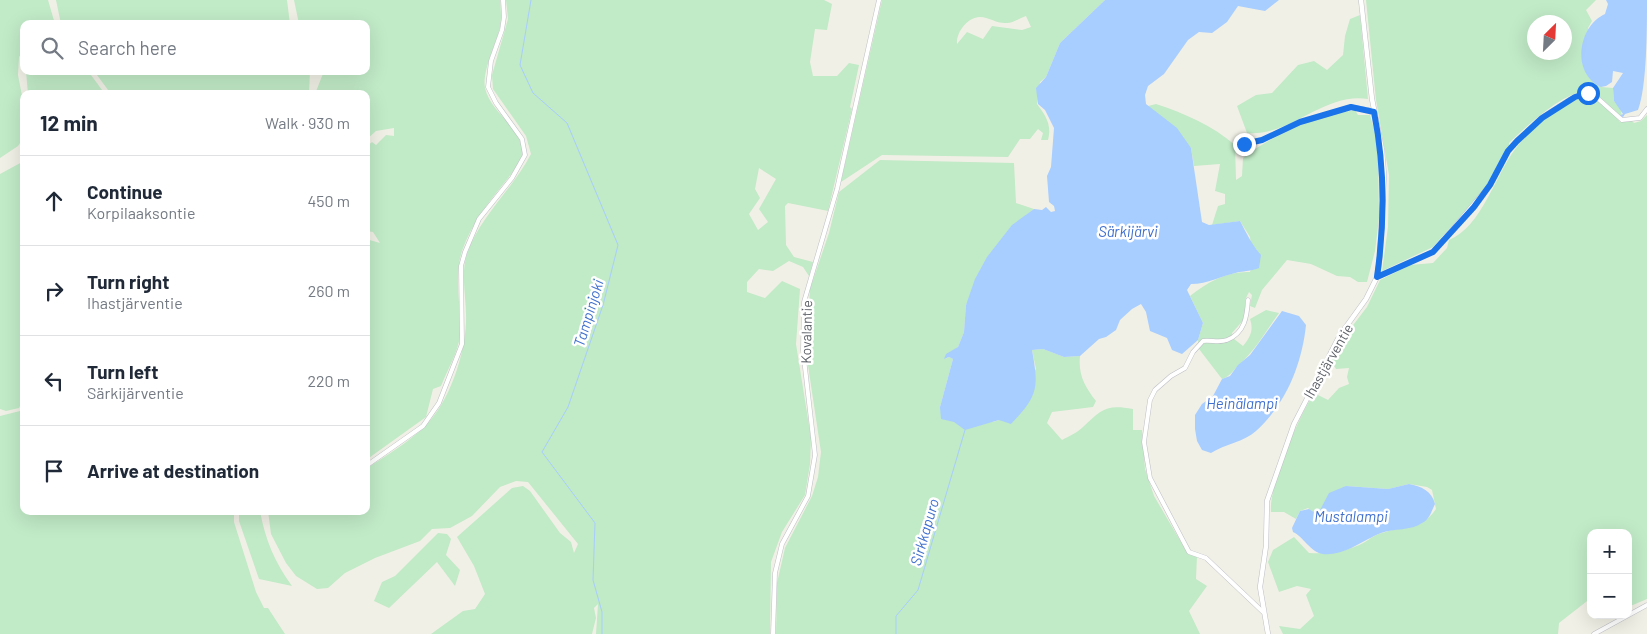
<!DOCTYPE html>
<html lang="en">
<head>
<meta charset="utf-8">
<style>
	:root { --surface:#fff; --page:#f6f6f7; --text:#1f2937; --muted:#747a83; --line:#e0e1e3 }
	body { margin:0; font-family:Barlow,sans-serif; background:var(--page); color:var(--text) }
	.controls { position:absolute; right:15px; bottom:15px; display:grid; overflow:hidden; border-radius:10px; box-shadow:0 5px 20px #0002 }
	.controls button { width:45px; height:45px; display:grid; place-items:center; padding:0; border:0; border-bottom:1px solid var(--line); background:var(--surface); color:var(--text); font:25px sans-serif }
	.compass { position:absolute; left:1527px; top:15px; width:45px; height:45px; border-radius:50%; background:var(--surface); box-shadow:0 5px 20px #0002; rotate:24deg }
	.stop { position:absolute; width:15px; height:15px; margin:-11px; border:4px solid #1a73e8; border-radius:50%; background:#fff }
	.stop.end { background:#1a73e8; border-color:#fff; box-shadow:0 1px 5px #0008 }
	.list { margin:0; padding:0; list-style:none }
	h2 { display:flex; justify-content:space-between; align-items:center; height:65px; margin:0; padding:0 20px; font-size:21px }
	h2 small { font-size:16px; font-weight:400; color:var(--muted) }
	.list li { display:grid; grid-template-columns:32px 1fr auto; gap:15px; align-items:center; box-sizing:border-box; height:90px; padding:0 20px; border-top:1px solid var(--line) }
	.list b { display:block; font-size:19px; white-space:nowrap }
	.list p { margin:0; font-size:16px; white-space:nowrap; color:var(--muted) }
	.list em { font-size:16px; font-style:normal; color:var(--muted) }
	.icon { flex:none; width:28px; height:28px; fill:none; stroke:currentColor; stroke-width:2; stroke-linecap:round; stroke-linejoin:round }
	.map { position:relative; flex:none; width:1647px; height:634px; overflow:hidden }
	.search { position:absolute; background:var(--surface); box-shadow:0 5px 20px #0002; left:20px; top:20px; width:350px; height:55px; display:flex; align-items:center; gap:12px; box-sizing:border-box; padding:0 18px; border-radius:10px; color:var(--muted); font-size:19px }
	.panel { position:absolute; background:var(--surface); box-shadow:0 5px 20px #0002; left:20px; top:90px; width:350px; height:425px; border-radius:10px }
	.map>svg:first-child { display:block }
	.green { fill:#c1eac7; fill-rule:evenodd }
	.water { fill:#a8cdff }
	.lines { fill:none; stroke-linecap:round; stroke-linejoin:round }
	.stream { stroke:#a8cdff; stroke-width:1 }
	.minor-casing { stroke:#bebfc6; stroke-width:5 }
	.tertiary-casing { stroke:#bebfc6; stroke-width:5.5 }
	.minor { stroke:#fff; stroke-width:4 }
	.tertiary { stroke:#fff; stroke-width:4.5 }
	.route { stroke:#1a73e8; stroke-width:6 }
	.labels { text-anchor:middle; dominant-baseline:central; stroke-width:5; stroke-linejoin:round; paint-order:stroke }
	.street-label { font-size:14px; fill:#5d6168; stroke:#fff }
	.water-label { font-size:15px; font-style:italic; fill:#4070ce; stroke:#fff }
</style>
</head>
<body>
<div class="map">
<svg width="1647" height="634" viewBox="0 0 1647 634">
	<rect width="100%" height="100%" fill="#f1f0e6"/>
	<g class="green">
		<path d="M0,0H48L55,24H24V49L19,57L18,75L24,106V137L18,146L0,158Z"/>
		<path d="M56,0H287L290,24H61Z"/>
		<path d="M294,0H500C501,10 502,21 499,31C495,46 482,72 485,88C491,116 530,130 521,162C499,190 474,216 462,251C453,279 462,308 460,336C458,352 447,371 441,386L433,389L426,417L366,460V239L380,243L373,232L366,231V147L372,142L376,145L386,135L394,136V128L376,131L366,140V94H315L324,71H366V24H299Z"/>
		<path d="M506,0H824L832,4L827,30L815,29L810,62L813,76H837L849,63L859,65L850,107L852,109L828,211L788,203L785,206L786,245L794,257L813,262L809,276L803,267L789,261L773,271L759,269L747,282V292L765,298L782,281L800,289L796,344L811,438L810,464L805,495L782,532L771,562L770,634H596L598,604L594,608L596,618L592,634H431L463,611L475,609L485,594L474,566L457,537L512,488L523,486L530,491L560,533L571,542L574,553L578,544L528,482L516,481L500,487L472,516L450,528L432,529L420,541L375,558L345,573L328,588L317,589L296,576L286,563L271,534L268,511H366V469C385,456 408,443 425,426C449,403 465,355 466,322C467,299 460,276 467,254C480,216 513,189 531,154L526,136L493,89L492,75L508,19ZM759,168L776,179L759,209L768,222L758,230L749,214L760,198L755,189Z"/>
		<path d="M882,0H1105L1060,43L1046,77L1040,82L1037,104C1046,116 1052,125 1048,140H1041L1043,133L1038,129L1030,139H1020L1008,157L882,155L841,182ZM1026,16L1031,27L1022,30L992,26L983,39L967,32L957,44C956,33 967,17 980,17C989,17 997,24 1007,23C1013,23 1020,18 1026,16Z"/>
		<path d="M1366,0H1596L1586,10L1592,21L1588,28L1601,87L1613,88L1614,101L1620,107L1622,116H1619C1611,108 1602,97 1592,93C1570,84 1524,129 1509,143V147L1484,190L1433,247L1382,271L1388,227L1389,175L1376,100ZM1534,22H1564V52H1534Z"/>
		<path d="M1360,15L1368,99C1324,92 1290,137 1247,133L1237,106L1256,95L1272,93L1298,65L1314,61L1327,70L1343,55L1345,36L1350,19Z"/>
		<path d="M26,71H88L105,94H28Z"/>
		<path d="M94,71H310L309,94H111Z"/>
		<path d="M1586,95C1600,97 1611,111 1620,122L1632,121L1634,123L1641,121L1647,115V599L1628,607V533H1591V598L1559,623L1558,634H1283L1279,626L1300,629L1314,616L1306,595L1311,589L1297,586L1279,592L1268,562L1273,550L1294,537L1309,553C1329,554 1347,552 1365,542C1370,539 1376,534 1382,533C1405,525 1420,532 1436,509L1432,490L1427,487L1409,484L1388,489L1346,486L1327,500L1320,510L1315,514L1308,508L1300,511L1296,519L1284,512H1271C1269,484 1299,417 1314,393L1328,400L1339,388L1349,384L1347,377L1349,368L1336,369L1331,361L1344,337L1367,307L1380,280L1410,265L1433,263L1447,248L1449,240C1482,227 1496,173 1516,148C1530,129 1563,102 1586,95Z"/>
		<path d="M1156,104C1184,113 1213,126 1235,145L1236,180L1242,176L1243,158C1275,133 1316,116 1355,110L1358,115H1370L1378,143L1379,218L1375,251L1367,282H1358L1350,277L1337,276L1311,264L1287,260L1262,290L1255,308L1250,306L1252,295L1249,292L1245,300L1246,317L1232,333L1234,339L1243,346C1250,337 1254,331 1250,319L1266,310L1279,313C1266,331 1257,348 1240,364C1233,370 1231,376 1222,379L1199,349L1198,340L1203,323L1190,296C1207,282 1228,271 1250,272L1257,250L1251,246L1250,237L1240,221L1212,225L1218,206L1225,204V194L1215,191L1220,164L1194,166L1191,148L1148,106Z"/>
		<path d="M880,160L1014,163L1016,203L1034,209L1012,226L966,305L964,332L958,347L945,359L949,357L953,359L940,407L993,422L999,420L1036,369L1032,350L1043,349L1064,357L1080,356C1078,375 1085,387 1096,401L1093,407L1052,412L1047,423L1062,440C1069,436 1077,433 1083,427C1102,409 1106,404 1133,409V430H1142L1145,469L1154,496L1188,554L1197,556L1196,579L1207,586L1189,611L1200,634H776L777,583L785,548L812,496L818,477L821,452L806,352L810,289L829,233L839,192Z"/>
		<path d="M24,161V398L19,408L6,411L0,409V174Z"/>
		<path d="M24,410V511H234V522L256,592L264,608H268L285,634H0V416Z"/>
		<path d="M239,511H260C265,539 275,563 292,586L259,579L239,521Z"/>
		<path d="M438,533L447,534L451,539L446,555L460,570L455,586L437,562L389,608L374,601L382,582L395,576Z"/>
	</g>
	<g class="water">
		<path d="M1105,0H1279L1265,11L1238,6L1227,22L1212,33L1199,32L1188,40L1164,74L1148,86L1145,95L1146,104L1177,128L1191,148L1202,222L1209,225L1240,221C1247,234 1252,245 1261,255L1259,268C1251,271 1246,271 1239,272C1221,276 1208,284 1191,284L1187,290L1203,323L1198,340L1182,354L1172,350L1167,338L1150,331L1146,312L1141,304L1132,309L1120,320L1116,330L1106,337L1099,339L1080,356L1064,357L1043,349L1032,350C1039,388 1038,396 1011,424L999,420L965,430L954,422L941,419L940,407L953,359L949,357L944,359L946,354L958,347L964,332L966,305L975,279L987,257L1012,225L1034,209L1042,210L1046,207L1051,212L1055,211L1054,206L1049,202L1047,176L1051,167L1054,128L1045,110L1038,104L1036,88L1046,77L1060,43Z"/>
		<path d="M1606,0H1647C1647,28 1647,87 1638,110L1625,114L1623,117L1619,116L1623,114L1614,101L1613,88L1623,73L1613,71L1612,82L1606,86L1601,87C1571,73 1578,26 1605,14L1608,4Z"/>
		<path d="M1282,311L1299,316L1306,325C1302,364 1286,404 1256,431C1244,442 1225,444 1211,453L1202,450L1197,441L1195,429V415L1202,404L1213,396L1222,379L1230,376L1238,365L1250,355Z"/>
		<path d="M1409,484C1421,486 1432,491 1435,504C1431,512 1430,519 1422,523C1411,531 1394,528 1381,533C1363,540 1345,556 1323,554C1310,552 1304,537 1293,532L1292,528L1300,511L1309,509L1315,513L1320,510L1329,493L1346,486L1388,489Z"/>
	</g>
	<g class="lines">
		<g class="stream">
			<path d="M531,0L520,65L533,93L567,123L618,245L603,305L568,407L542,452L595,523L593,580L602,612V634"/>
			<path d="M896,634V616L918,590L965,430"/>
		</g>
		<defs>
			<g id="minor">
				<path d="M1244,144L1262,140L1301,122L1351,107L1374,111"/>
				<path d="M1377,277L1433,252L1490,185L1508,151L1541,118L1569,100L1581,94L1594,95L1622,120L1640,118L1647,109"/>
				<path d="M1248,300C1247,316 1245,333 1227,340C1220,343 1211,340 1203,341L1193,352L1185,368L1171,376L1155,390L1150,400L1144,442L1150,478L1189,552L1206,558L1263,612"/>
				<path d="M366,466L423,426L439,403L462,344L461,266L465,252L479,219L512,178L525,155L522,139L496,103L488,87L491,61L502,30L504,17L503,0"/>
				<path d="M773,634L775,573L782,544L808,496L815,455L803,350L804,302L837,189L879,0"/>
				<path d="M1594,634L1647,605"/>
			</g>
			<path id="tertiary" d="M1268,634L1260,587L1266,546L1267,501L1294,424L1340,335L1366,299L1377,277L1380,255L1384,175L1382,150L1372,99L1361,0"/>
		</defs>
		<use href="#minor" class="minor-casing"/>
		<use href="#tertiary" class="tertiary-casing"/>
		<use href="#minor" class="minor"/>
		<use href="#tertiary" class="tertiary"/>
	</g>
	<g class="lines">
		<path class="route" d="M1244,144L1262,140L1300,122L1351,107L1374,112C1385,167 1385,221 1377,277L1433,252L1474,207L1490,185L1508,151L1517,141L1542,118L1575,97L1588,93"/>
	</g>
	<g class="labels">
		<g class="street-label">
			<text transform="translate(806 332) rotate(-89)">Kovalantie</text>
			<text transform="translate(1328 361) rotate(-60)">Ihastjärventie</text>
		</g>
		<g class="water-label">
			<text x="1128" y="231">Särkijärvi</text>
			<text transform="translate(588 313) rotate(-73)">Tampinjoki</text>
			<text x="1242" y="403">Heinälampi</text>
			<text x="1351" y="516">Mustalampi</text>
			<text transform="translate(924 532) rotate(-74)">Sirkkapuro</text>
		</g>
	</g>
</svg>
<div class="controls">
<button>+</button>
<button>−</button>
</div>
<svg class="compass" viewBox="-18 -18 36 36"><path d="M0-13l5 13h-10z" fill="#e53935"/><path d="M0 13l5-13h-10z" fill="#747a83"/></svg>
<div class="stop" style="left:1588px;top:93px"></div>
<div class="stop end" style="left:1244px;top:144px"></div>
<div class="search"><svg class="icon" aria-label="search" viewBox="0 0 24 24"><circle cx="10" cy="10" r="6"/><path d="M15 15l6 6"/></svg>Search here</div>
<section class="panel">
<h2>12 min<small>Walk · 930 m</small></h2>
<ul class="list">
<li><svg class="icon" aria-label="ahead" viewBox="0 0 24 24"><path d="M12 20V5M6 11l6-6 6 6"/></svg><div><b>Continue</b><p>Korpilaaksontie</p></div><em>450 m</em></li>
<li><svg class="icon" aria-label="right" viewBox="0 0 24 24"><path d="M7 20v-9h11M14 6l5 5-5 5"/></svg><div><b>Turn right</b><p>Ihastjärventie</p></div><em>260 m</em></li>
<li><svg class="icon" aria-label="left" viewBox="0 0 24 24"><path d="M17 20v-9H6M10 6l-5 5 5 5"/></svg><div><b>Turn left</b><p>Särkijärventie</p></div><em>220 m</em></li>
<li><svg class="icon" aria-label="arrive" viewBox="0 0 24 24"><path d="M6 21V4h12l-3 4 3 4H6"/></svg><div><b>Arrive at destination</b></div></li>
</ul>
</section>
</div>
</body>
</html>
